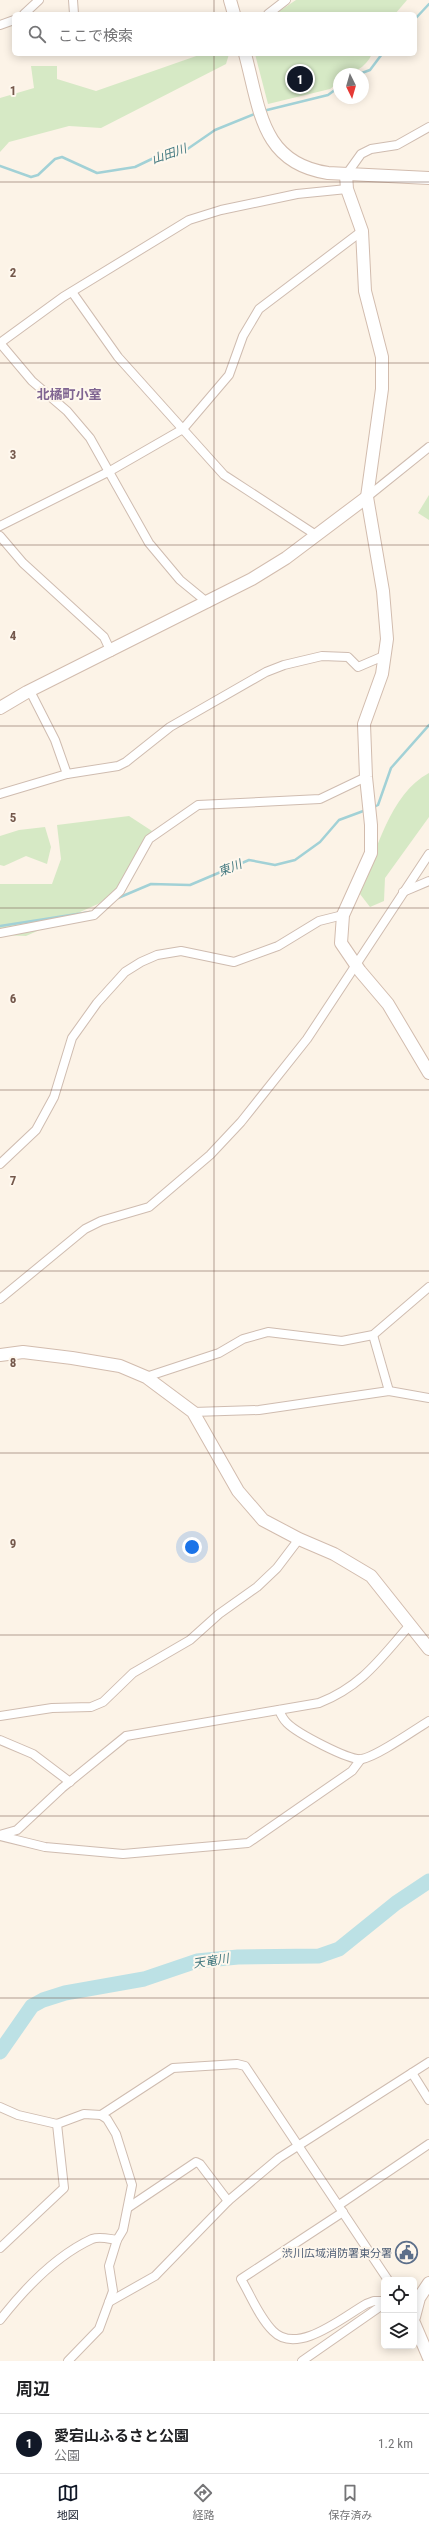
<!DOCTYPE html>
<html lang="ja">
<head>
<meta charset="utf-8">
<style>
	:root { --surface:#fff; --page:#f2f2f2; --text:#202124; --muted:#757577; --line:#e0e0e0; --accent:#111827 }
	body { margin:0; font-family:"Roboto Condensed","Noto Sans JP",sans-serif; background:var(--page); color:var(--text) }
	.controls { position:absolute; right:12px; bottom:12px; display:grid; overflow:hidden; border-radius:6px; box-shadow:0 2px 10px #0003 }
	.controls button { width:36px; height:36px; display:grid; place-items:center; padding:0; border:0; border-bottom:1px solid var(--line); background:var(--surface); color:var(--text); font:20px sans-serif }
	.compass { position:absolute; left:333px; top:68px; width:36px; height:36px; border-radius:50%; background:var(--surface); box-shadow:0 2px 10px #0003; rotate:175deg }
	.you { position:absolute; left:192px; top:1547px; width:14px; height:14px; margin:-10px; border:3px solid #fff; border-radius:50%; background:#1a73e8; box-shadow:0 0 0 6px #1a73e833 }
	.badge { display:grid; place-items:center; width:26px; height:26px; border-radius:50%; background:var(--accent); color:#fff; font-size:13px; font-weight:700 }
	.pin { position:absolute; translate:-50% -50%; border:2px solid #fff; box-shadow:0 1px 4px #0006 }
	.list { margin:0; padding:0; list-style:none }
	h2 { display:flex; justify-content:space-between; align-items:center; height:52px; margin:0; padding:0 16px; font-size:17px }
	h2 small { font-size:13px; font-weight:400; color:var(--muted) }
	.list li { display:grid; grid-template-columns:26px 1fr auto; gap:12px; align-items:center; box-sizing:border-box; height:60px; padding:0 16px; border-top:1px solid var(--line) }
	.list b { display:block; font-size:15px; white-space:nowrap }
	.list p { margin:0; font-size:13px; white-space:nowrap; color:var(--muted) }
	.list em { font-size:13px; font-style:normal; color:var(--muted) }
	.icon { flex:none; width:22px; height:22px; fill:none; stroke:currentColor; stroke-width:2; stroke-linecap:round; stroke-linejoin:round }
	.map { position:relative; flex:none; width:429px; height:2361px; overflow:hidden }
	.search { position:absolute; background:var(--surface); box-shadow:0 2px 10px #0003; left:12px; right:12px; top:12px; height:44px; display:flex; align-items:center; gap:10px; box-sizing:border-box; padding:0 14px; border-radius:6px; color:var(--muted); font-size:15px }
	.sheet { height:112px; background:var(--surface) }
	nav { display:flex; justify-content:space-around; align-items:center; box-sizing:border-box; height:56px; border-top:1px solid var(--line); background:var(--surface); font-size:11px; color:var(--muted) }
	nav a { display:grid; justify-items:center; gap:2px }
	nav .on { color:var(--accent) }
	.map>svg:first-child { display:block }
	.green { fill:#d6e9c5 }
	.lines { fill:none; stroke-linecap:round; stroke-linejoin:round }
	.stream { stroke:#a2d1d6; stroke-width:2.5 }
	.river { stroke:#bce1e5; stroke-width:15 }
	.street-casing { stroke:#cfbcb0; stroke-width:10 }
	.secondary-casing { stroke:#d2bcae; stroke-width:14 }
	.street { stroke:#fff; stroke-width:8 }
	.secondary { stroke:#fff; stroke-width:12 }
	.grid { fill:none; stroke:#74584c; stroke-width:1; stroke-opacity:0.55 }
	.labels { text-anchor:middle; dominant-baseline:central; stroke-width:4; stroke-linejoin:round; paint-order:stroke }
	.service-label { font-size:11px; fill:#4e5e75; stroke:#fef7ed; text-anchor:end }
	.water-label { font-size:12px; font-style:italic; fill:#437980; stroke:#fef7ed }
	.quarter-label { font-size:13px; font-weight:bold; fill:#7f6491; stroke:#fef7ed }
	.grid-label { font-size:13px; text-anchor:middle; font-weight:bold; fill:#74584c; stroke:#fef7ed; stroke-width:4; stroke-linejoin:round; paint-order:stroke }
</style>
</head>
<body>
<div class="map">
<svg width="429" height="2361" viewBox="0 0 429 2361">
	<rect width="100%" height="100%" fill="#fcf3e7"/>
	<g class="green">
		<path d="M296,0H407L395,14H275Z"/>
		<path d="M202,54H229L226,64L101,128L69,126L9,142L0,152V98L34,88L31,66H57V79L96,91Z"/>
		<path d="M255,54H372C365,68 354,74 339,74V82L330,89L268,104Z"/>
		<path d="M429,495V520L418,513Z"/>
		<path d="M429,773V817L385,878L384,901L370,907L360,894C374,856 390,793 429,773Z"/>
		<path d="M129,816L152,831L131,880L98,904L26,936L0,935V884H52L61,859L57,825Z"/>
		<path d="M45,827L51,847L47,864L26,856L4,866L0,865V836L19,830Z"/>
	</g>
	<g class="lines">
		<g class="stream">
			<path d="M415,19L429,4"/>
			<path d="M359,74L370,70L382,54"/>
			<path d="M263,111L328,95L339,87"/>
			<path d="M0,166L31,177L38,175L55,159L62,157L97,173L135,167L158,156L186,150L215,130L257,113"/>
			<path d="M372,808L378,805L391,768L429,725"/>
			<path d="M118,898L151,884L190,885L249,860L275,865L295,860L320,842L339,820L366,810"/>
			<path d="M0,926L90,912"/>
		</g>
		<path class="river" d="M0,2052L32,2006L43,2000L65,1993L144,1979L197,1961L238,1957L319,1956L339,1949L396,1903L429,1881"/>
		<defs>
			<g id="street">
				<path d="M73,0L74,14"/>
				<path d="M24,14L39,0"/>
				<path d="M268,14L286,0"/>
				<path d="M0,25L14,20"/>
				<path d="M346,175L361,154L371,149L397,145L429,127"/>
				<path d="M72,292L118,357L224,475L316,535"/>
				<path d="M0,343L63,297L189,220L221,210L297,194L347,189"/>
				<path d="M0,343L32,381L67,411L90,438L149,543L180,580L208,603"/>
				<path d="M367,497L429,447"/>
				<path d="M0,526L110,471L183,429L229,375L243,336L259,309L362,231"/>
				<path d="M0,536L23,563L104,637L111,652"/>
				<path d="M30,691L55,740L67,774"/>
				<path d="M0,794L67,774L118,766L126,762L170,727L266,672L284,665L322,656L348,657L358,667L386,655"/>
				<path d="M403,892L429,881"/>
				<path d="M0,933L94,915L120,891L149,839L198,805L320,799L366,777"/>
				<path d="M0,1164L36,1130L54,1097L72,1038L97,1003L125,972L141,962L157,955L181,951L234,962L278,946L319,921L343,915"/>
				<path d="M0,1299L85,1229L101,1221L149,1207L210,1155L241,1122L307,1039L429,854"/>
				<path d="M373,1335L389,1391"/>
				<path d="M146,1377L219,1353L243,1339L268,1332L342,1341L373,1335L429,1287"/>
				<path d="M193,1412L259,1410L389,1391L429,1398"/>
				<path d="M279,1710C281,1715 284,1720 287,1723C297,1733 349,1761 362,1759C378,1756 414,1730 429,1721"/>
				<path d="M0,1716L52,1708L91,1707L103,1702L133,1673L190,1640L219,1614L257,1587L277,1568L299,1539"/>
				<path d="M0,1740L33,1754L70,1782"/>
				<path d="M0,1835L17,1830L62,1788L126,1736L319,1703C362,1686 380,1659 409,1626"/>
				<path d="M0,1836L45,1847L123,1854L248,1843L352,1771L361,1759"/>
				<path d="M412,2073L429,2100"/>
				<path d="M0,2107L18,2115L57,2124L84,2114L101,2115L107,2119L116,2134L132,2185L123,2230L117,2240L109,2266L113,2291L109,2302L99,2329L68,2361"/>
				<path d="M101,2115L173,2068L237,2064L245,2066L388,2280"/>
				<path d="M339,2205L429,2144"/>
				<path d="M129,2207L196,2162L200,2164L228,2201L279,2158L429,2062"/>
				<path d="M343,2212L241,2279C251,2296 259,2317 273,2331C297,2356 343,2317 366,2304L374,2301H384"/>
				<path d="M0,2248L64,2188L57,2124"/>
				<path d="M109,2302L155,2276L228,2201"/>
				<path d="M0,2320C25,2288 55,2256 92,2239C100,2236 109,2239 117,2240"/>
				<path d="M302,2361L384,2304"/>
			</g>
			<g id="secondary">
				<path d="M230,0L234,14"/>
				<path d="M245,54C260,109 261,163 328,173L429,178"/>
				<path d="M346,175L347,189L362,231L365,291L382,357V389L367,497L383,591L387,639L382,674L364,724L366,777L371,825V853L343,915L341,943L360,971L388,1004L429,1073"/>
				<path d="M0,708L27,692L252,579L286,558L367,497"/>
				<path d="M0,1355L23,1352L72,1358L120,1366L146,1377L193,1412L238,1491L263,1520L299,1539L334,1554L371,1576L429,1649"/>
				<path d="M414,2317L419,2298L429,2283"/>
				<path d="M414,2323L429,2358"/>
			</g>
		</defs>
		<use href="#street" class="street-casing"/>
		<use href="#secondary" class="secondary-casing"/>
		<use href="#street" class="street"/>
		<use href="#secondary" class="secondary"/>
	</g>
	<path class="grid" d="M214,0V14M214,54V2361M0,182H429M0,363H429M0,545H429M0,726H429M0,908H429M0,1090H429M0,1271H429M0,1453H429M0,1635H429M0,1816H429M0,1998H429M0,2179H429"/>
	<defs>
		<symbol id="civic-ring" viewBox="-11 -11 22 22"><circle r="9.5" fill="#fef7ed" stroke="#5c6f8a" stroke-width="1.5"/><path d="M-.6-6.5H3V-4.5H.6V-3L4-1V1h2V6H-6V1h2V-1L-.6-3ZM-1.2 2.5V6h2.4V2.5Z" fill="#5c6f8a"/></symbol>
	</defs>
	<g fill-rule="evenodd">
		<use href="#civic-ring" x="394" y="2240" width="25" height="25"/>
	</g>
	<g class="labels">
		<g class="service-label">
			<text x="392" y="2253">渋川広域消防署東分署</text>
		</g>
		<g class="water-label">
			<text transform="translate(169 154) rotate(-19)">山田川</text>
			<text transform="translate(230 868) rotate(-22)">東川</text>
			<text transform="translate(211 1961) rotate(-9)">天竜川</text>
		</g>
		<g class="quarter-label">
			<text x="69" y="394">北橘町小室</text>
		</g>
	</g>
	<g class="grid-label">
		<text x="13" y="95">1</text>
		<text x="13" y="277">2</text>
		<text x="13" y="459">3</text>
		<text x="13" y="640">4</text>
		<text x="13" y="822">5</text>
		<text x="13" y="1003">6</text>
		<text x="13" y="1185">7</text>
		<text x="13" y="1367">8</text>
		<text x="13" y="1548">9</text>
	</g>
</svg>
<div class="controls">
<button><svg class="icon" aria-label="locate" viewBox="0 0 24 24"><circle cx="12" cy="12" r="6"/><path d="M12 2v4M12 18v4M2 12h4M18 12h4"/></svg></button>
<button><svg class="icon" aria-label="layers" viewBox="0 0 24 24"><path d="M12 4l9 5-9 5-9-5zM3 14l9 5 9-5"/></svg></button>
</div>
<svg class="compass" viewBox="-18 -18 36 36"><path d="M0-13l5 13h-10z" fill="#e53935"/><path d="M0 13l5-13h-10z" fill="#757577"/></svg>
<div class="you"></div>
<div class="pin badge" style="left:300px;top:79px">1</div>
<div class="search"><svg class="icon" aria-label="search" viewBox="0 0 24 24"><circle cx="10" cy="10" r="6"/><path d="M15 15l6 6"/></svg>ここで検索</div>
</div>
<section class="sheet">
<h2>周辺<small></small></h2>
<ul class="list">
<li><span class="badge">1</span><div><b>愛宕山ふるさと公園</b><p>公園</p></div><em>1.2 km</em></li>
</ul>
</section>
<nav>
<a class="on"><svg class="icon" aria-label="map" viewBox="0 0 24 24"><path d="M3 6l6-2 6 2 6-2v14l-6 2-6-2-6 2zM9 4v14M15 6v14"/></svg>地図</a>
<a><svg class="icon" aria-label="directions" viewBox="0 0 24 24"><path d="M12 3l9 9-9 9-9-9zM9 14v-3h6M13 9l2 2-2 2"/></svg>経路</a>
<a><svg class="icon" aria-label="saved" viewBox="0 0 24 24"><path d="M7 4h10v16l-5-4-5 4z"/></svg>保存済み</a>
</nav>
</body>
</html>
